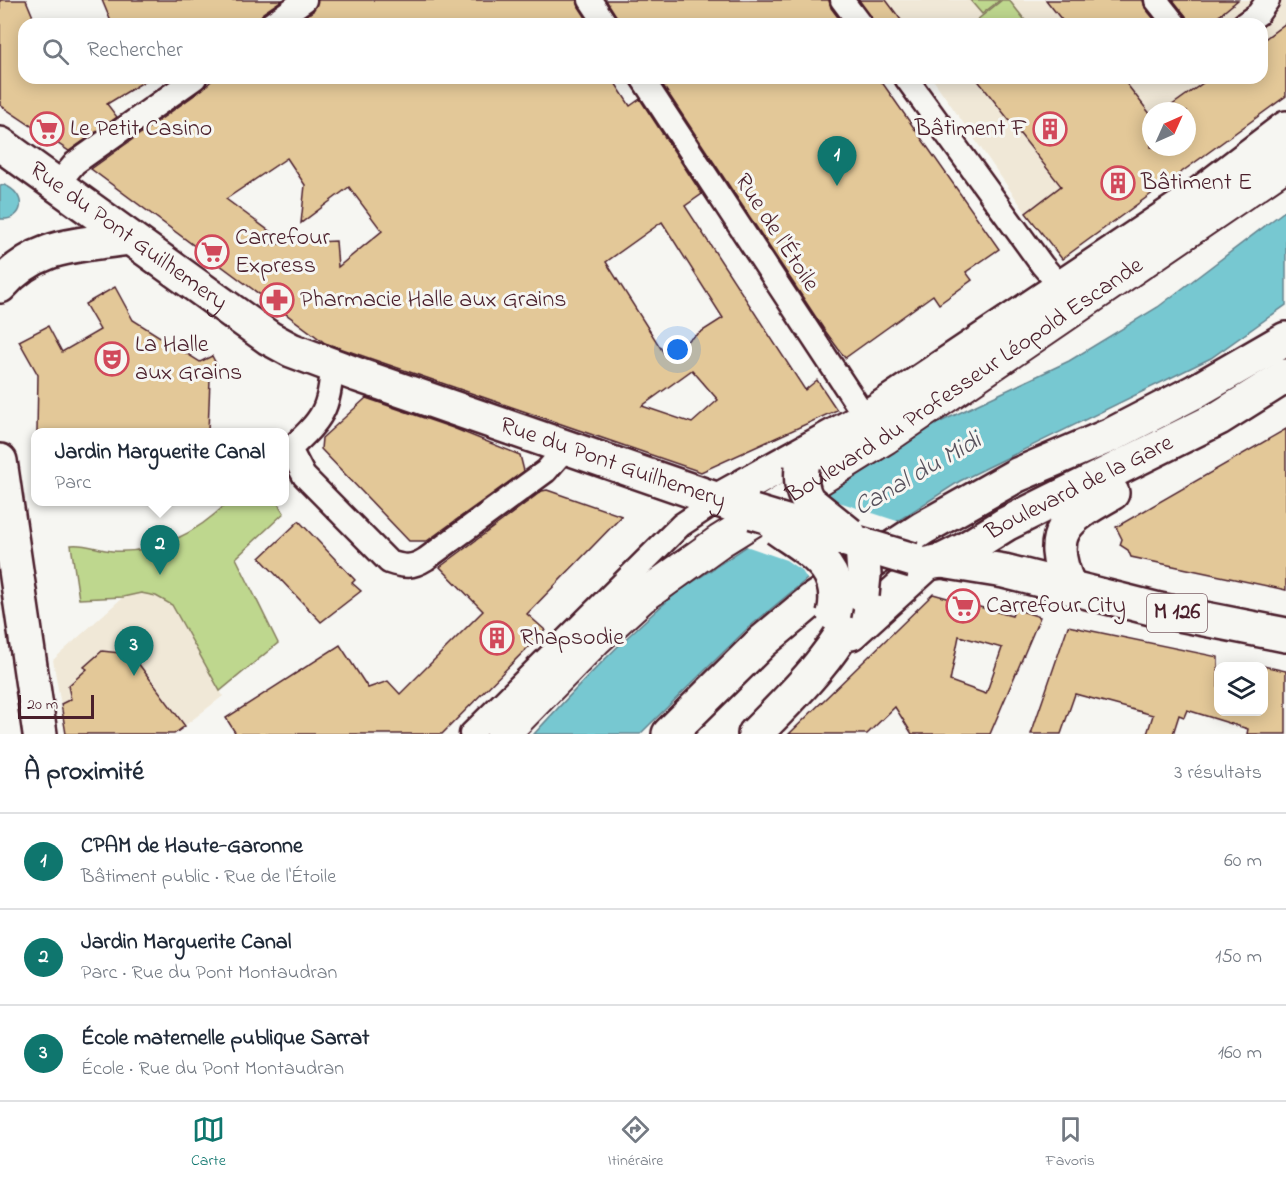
<!DOCTYPE html>
<html lang="fr">
<head>
<meta charset="utf-8">
<style>
	:root { --surface:#fff; --page:#f6f6f7; --text:#1f2937; --muted:#747a83; --line:#e0e1e3; --accent:#0f766e }
	body { margin:0; font-family:"Indie Flower",sans-serif; background:var(--page); color:var(--text) }
	.controls { position:absolute; right:18px; bottom:18px; display:grid; overflow:hidden; border-radius:12px; box-shadow:0 3px 15px #0003 }
	.controls button { width:54px; height:54px; display:grid; place-items:center; padding:0; border:0; border-bottom:2px solid var(--line); background:var(--surface); color:var(--text); font:30px sans-serif }
	.compass { position:absolute; left:1142px; top:102px; width:54px; height:54px; border-radius:50%; background:var(--surface); box-shadow:0 3px 15px #0003; rotate:45deg }
	.scale { position:absolute; left:18px; bottom:15px; width:76px; box-sizing:border-box; padding-left:6px; border:3px solid #4a1f2b; border-top:0; font-size:16px; line-height:21px; white-space:nowrap; color:#4a1f2b; -webkit-text-stroke:4px #f6f6f2; paint-order:stroke }
	.you { position:absolute; left:678px; top:350px; width:21px; height:21px; margin:-15px; border:4px solid #fff; border-radius:50%; background:#1a73e8; box-shadow:0 0 0 9px #1a73e833 }
	.badge { display:grid; place-items:center; width:39px; height:39px; border-radius:50%; background:var(--accent); color:#fff; font-size:20px; font-weight:700 }
	.pin { position:absolute; translate:-50% -50px; filter:drop-shadow(0 2px 3px #0008) }
	.pin::after { content:''; position:absolute; top:32px; width:21px; height:18px; background:inherit; clip-path:polygon(0 0,100% 0,50% 100%) }
	.popup { position:absolute; left:31px; top:428px; width:258px; height:78px; box-sizing:border-box; display:grid; place-content:center; border-radius:12px; background:var(--surface); filter:drop-shadow(0 2px 4px #0005); font-size:20px; white-space:nowrap; color:var(--muted) }
	.popup b { font-size:22px; color:var(--text) }
	.popup::after { content:''; position:absolute; left:50%; top:100%; margin-left:-12px; border:12px solid transparent; border-top-color:var(--surface) }
	.list { margin:0; padding:0; list-style:none }
	h2 { display:flex; justify-content:space-between; align-items:center; height:78px; margin:0; padding:0 24px; font-size:26px }
	h2 small { font-size:20px; font-weight:400; color:var(--muted) }
	.list li { display:grid; grid-template-columns:39px 1fr auto; gap:18px; align-items:center; box-sizing:border-box; height:96px; padding:0 24px; border-top:2px solid var(--line) }
	.list b { display:block; font-size:22px; white-space:nowrap }
	.list p { margin:0; font-size:20px; white-space:nowrap; color:var(--muted) }
	.list em { font-size:20px; font-style:normal; color:var(--muted) }
	.icon { flex:none; width:33px; height:33px; fill:none; stroke:currentColor; stroke-width:2; stroke-linecap:round; stroke-linejoin:round }
	.map { position:relative; flex:none; width:1286px; height:734px; overflow:hidden }
	.search { position:absolute; background:var(--surface); box-shadow:0 3px 15px #0003; left:18px; right:18px; top:18px; height:66px; display:flex; align-items:center; gap:15px; box-sizing:border-box; padding:0 21px; border-radius:18px; color:var(--muted); font-size:22px }
	.sheet { height:366px; background:var(--surface) }
	nav { display:flex; justify-content:space-around; align-items:center; box-sizing:border-box; height:84px; border-top:2px solid var(--line); background:var(--surface); font-size:16px; color:var(--muted) }
	nav a { display:grid; justify-items:center; gap:3px }
	nav .on { color:var(--accent) }
	.map>svg:first-child { display:block }
	.built { fill:#f0e8d7; fill-rule:evenodd }
	.green { fill:#bed78e; stroke:#847b5c; stroke-width:1.5 }
	.water { fill:#77c8d1; stroke:#65848f; stroke-width:1.5 }
	.pier { fill:#f6f6f2 }
	.building { fill:#e3c898; stroke:#4a1f2b; stroke-width:1.5; fill-rule:evenodd }
	.lines { fill:none; stroke-linecap:round; stroke-linejoin:round }
	.street-casing { stroke:#4a1f2b; stroke-width:27 }
	.secondary-casing { stroke:#4a1f2b; stroke-width:36 }
	.primary-casing { stroke:#4a1f2b; stroke-width:38 }
	.street { stroke:#f6f6f2; stroke-width:22 }
	.secondary { stroke:#f6f6f2; stroke-width:32 }
	.primary { stroke:#f6f6f2; stroke-width:33 }
	.primary-bridge-casing { stroke:#4a1f2b; stroke-width:38; stroke-linecap:butt }
	.primary-bridge { stroke:#f6f6f2; stroke-width:33 }
	.labels { text-anchor:middle; dominant-baseline:central; stroke-width:6; stroke-linejoin:round; paint-order:stroke }
	.shield { fill:#f6f6f2; stroke:#7e6067; stroke-width:1.5 }
	.shield-label { font-size:22px; font-weight:bold; fill:#4a1f2b }
	.poi-label { font-size:24px; fill:#4a1f2b; stroke:#f6f6f2; text-anchor:start }
	.street-label { font-size:24px; fill:#4a1f2b; stroke:#f6f6f2 }
	.water-label { font-size:26px; font-style:italic; fill:#58525d; stroke:#f6f6f2 }
</style>
</head>
<body>
<div class="map">
<svg width="1286" height="734" viewBox="0 0 1286 734">
	<rect width="100%" height="100%" fill="#f6f6f2"/>
	<filter id="ink" filterUnits="userSpaceOnUse"><feTurbulence type="fractalNoise" baseFrequency=".0167" numOctaves="2"/><feDisplacementMap in="SourceGraphic" scale="12" xChannelSelector="R" yChannelSelector="G"/><feConvolveMatrix kernelMatrix="1 2 1 2 8 2 1 2 1" color-interpolation-filters="sRGB"/></filter>
	<g filter="url(#ink)">
		<g class="built">
			<path d="M857,0H1286V96L1062,259L1026,213L932,78H1262V24H875ZM1151,111H1187V147H1151Z"/>
			<path d="M141,593L156,596L173,605L223,696L174,734H66L53,660L123,597Z"/>
		</g>
		<g class="green">
			<path d="M970,0H1000L982,14Z"/>
			<path d="M1002,0H1009L1028,24H972Z"/>
			<path d="M228,502H277L284,513L236,558L278,643L220,691L172,605L156,596L141,593L123,597L79,599L71,545C85,543 98,550 112,551C157,554 197,533 228,502Z"/>
		</g>
		<g class="water">
			<path d="M4,185C28,194 25,221 0,219V186Z"/>
			<path d="M1286,210V305L1211,358L960,481L807,579L748,628L640,734H534C580,684 626,635 678,592L919,432L1069,361L1158,307Z"/>
		</g>
		<path class="pier" d="M825,490L833,500L900,522L809,582L802,571L786,560L743,545Z"/>
		<g class="building">
			<path d="M0,0H26L36,24H24V78H150L107,104L117,117L69,151L0,105Z"/>
			<path d="M102,0H282L263,13L258,24H252L249,19L241,24H112Z"/>
			<path d="M318,0H577L579,7L590,24H294L313,11Z"/>
			<path d="M606,0H829L831,8L843,24H619L617,17Z"/>
			<path d="M859,0H886L904,24H873L871,16Z"/>
			<path d="M1046,0H1143L1145,8L1158,24H1065Z"/>
			<path d="M1173,0H1238L1209,24H1188L1186,16Z"/>
			<path d="M1286,23V96L1062,259L1026,213L1061,186L976,78H1122L1151,115V147H1187V111H1164L1210,78H1262V41Z"/>
			<path d="M214,78H612L630,106L640,99L702,194L685,206L805,390L817,380L837,410L701,472L325,343L91,169L203,89ZM287,158L305,185L301,223L349,187L382,231L338,267L336,241L272,244L280,239L226,199ZM662,222L723,318L665,355L606,262ZM692,370L718,400L692,423L642,406Z"/>
			<path d="M670,78H879L999,249L966,272L972,280L939,304L933,295L845,358L823,328L662,84Z"/>
			<path d="M115,287L133,320L200,362L212,356L221,373L210,379L208,432H37L38,375L19,341L48,326L62,352L100,330L85,304Z"/>
			<path d="M366,398L453,428L520,455L524,471L427,541H409L321,449L322,438Z"/>
			<path d="M1286,429V590L1131,557L1128,550L1120,545L1122,539L1116,527Z"/>
			<path d="M547,490L622,516L527,614L545,630L442,734H236L226,718L340,645L368,688L388,681L400,694L483,611L440,567L542,491Z"/>
			<path d="M299,521L355,580L352,583L361,591L321,622L260,558Z"/>
			<path d="M933,594L1012,616L1015,609L1040,617L990,734H912L895,707L867,734H789ZM959,636L1002,648L986,694L950,681Z"/>
			<path d="M1068,626L1218,657V711H1263V666L1286,671V734H1247L1248,729L1187,710L1184,717L1179,715L1173,734H1147L1153,715L1075,694L1061,734H1031Z"/>
			<path d="M126,647L185,726L174,734H66L61,704L71,699L68,686L87,669L84,667L102,651L120,653Z"/>
		</g>
		<g class="lines">
			<defs>
				<g id="street">
					<path d="M590,0L606,24"/>
					<path d="M842,0L860,24"/>
					<path d="M1156,0L1175,24"/>
					<path d="M271,24L305,0"/>
					<path d="M1244,24L1258,14L1268,0"/>
					<path d="M642,78L866,418"/>
					<path d="M906,78L1042,265L1061,287"/>
					<path d="M56,186L75,163L195,78"/>
					<path d="M332,365C330,410 322,419 290,449L304,476L389,562C404,567 412,568 426,559L546,471L566,448"/>
					<path d="M471,734L681,525L720,499"/>
				</g>
				<g id="secondary">
					<path id="s1" d="M503,734L595,640L642,597L720,541L885,438L1286,164"/>
				</g>
				<g id="primary">
					<path id="s2" d="M0,144L269,338L291,350L358,375L753,512"/>
					<path d="M0,286C37,243 78,246 129,238"/>
					<path d="M0,461L40,734"/>
					<path d="M720,499L866,418L1193,199L1286,128"/>
					<path id="s3" d="M942,561L964,550L1006,524L1219,418L1286,376"/>
					<path d="M935,562L942,561L1004,571L1159,610L1286,635"/>
					<path d="M1069,586C1044,531 1068,518 1112,493"/>
					<path d="M851,633L927,564"/>
					<path d="M669,734L762,642L792,617L811,601L923,528L1017,475L1111,435L1196,391L1286,339"/>
					<path d="M755,734C795,694 841,649 862,595"/>
				</g>
			</defs>
			<use href="#street" class="street-casing"/>
			<use href="#secondary" class="secondary-casing"/>
			<use href="#primary" class="primary-casing"/>
			<use href="#street" class="street"/>
			<use href="#secondary" class="secondary"/>
			<use href="#primary" class="primary"/>
			<defs>
				<g id="primary-bridge">
					<path d="M802,467C801,480 801,490 808,501L849,534"/>
					<path d="M753,512L913,560"/>
					<path d="M777,528C809,551 845,567 834,614"/>
					<path d="M862,544L864,575L862,595"/>
				</g>
			</defs>
			<use href="#primary-bridge" class="primary-bridge-casing"/>
			<use href="#primary-bridge" class="primary-bridge"/>
		</g>
	</g>
	<defs>
		<symbol id="supermarket-ring" viewBox="-11 -11 22 22"><circle r="9.5" fill="#f6f6f2" stroke="#d1495b" stroke-width="1.5"/><path d="M-6-5.5h2.5l.6 2H6L4.5 2H-2.5L-4.4-4H-6ZM-1.5 3.2a1.3 1.3 0 1 0 .1 0ZM3 3.2a1.3 1.3 0 1 0 .1 0Z" fill="#d1495b"/></symbol>
		<symbol id="building-ring" viewBox="-11 -11 22 22"><circle r="9.5" fill="#f6f6f2" stroke="#d1495b" stroke-width="1.5"/><path d="M-4-6H4V6H1V3H-1V6H-4ZM-2.5-4.3h1.7v1.8h-1.7ZM.8-4.3h1.7v1.8H.8ZM-2.5-1h1.7V.8h-1.7ZM.8-1h1.7V.8H.8Z" fill="#d1495b"/></symbol>
		<symbol id="pharmacy-ring" viewBox="-11 -11 22 22"><circle r="9.5" fill="#f6f6f2" stroke="#d1495b" stroke-width="1.5"/><path d="M-2-6h4v4h4v4h-4v4h-4v-4h-4v-4h4Z" fill="#d1495b"/></symbol>
		<symbol id="theatre-ring" viewBox="-11 -11 22 22"><circle r="9.5" fill="#f6f6f2" stroke="#d1495b" stroke-width="1.5"/><path d="M-5-5.5Q0-4 5-5.5V0Q5 5 0 6Q-5 5-5 0ZM-3.3-2.5H-1v1.5H-3.3ZM1-2.5H3.3v1.5H1ZM-2.8 1Q0 5.5 2.8 1Z" fill="#d1495b"/></symbol>
	</defs>
	<g fill-rule="evenodd">
		<use href="#supermarket-ring" x="28" y="110" width="38" height="38"/>
		<use href="#building-ring" x="1031" y="110" width="38" height="38"/>
		<use href="#building-ring" x="1099" y="164" width="38" height="38"/>
		<use href="#supermarket-ring" x="193" y="233" width="38" height="38"/>
		<use href="#pharmacy-ring" x="258" y="281" width="38" height="38"/>
		<use href="#theatre-ring" x="93" y="340" width="38" height="38"/>
		<use href="#supermarket-ring" x="944" y="587" width="38" height="38"/>
		<use href="#building-ring" x="478" y="619" width="38" height="38"/>
	</g>
	<g class="labels">
		<rect class="shield" x="1147" y="594" width="60" height="38" rx="4.5"/>
		<g class="shield-label">
			<text x="1177" y="613">M 126</text>
		</g>
		<g class="poi-label">
			<text x="70" y="129">Le Petit Casino</text>
			<text x="1027" y="129" text-anchor="end">Bâtiment F</text>
			<text x="1141" y="183">Bâtiment E</text>
			<text x="235" y="238">Carrefour<tspan x="235" dy="28">Express</tspan></text>
			<text x="300" y="300">Pharmacie Halle aux Grains</text>
			<text x="135" y="345">La Halle<tspan x="135" dy="28">aux Grains</tspan></text>
			<text x="986" y="606">Carrefour City</text>
			<text x="520" y="638">Rhapsodie</text>
		</g>
		<g class="street-label">
			<text transform="translate(776 233) rotate(57)">Rue de l'Étoile</text>
			<text stroke="none"><textPath href="#s2" startOffset="158">Rue du Pont Guilhemery</textPath></text>
			<text stroke="none"><textPath href="#s1" startOffset="584">Boulevard du Professeur Léopold Escande</textPath></text>
			<text stroke="none"><textPath href="#s2" startOffset="698">Rue du Pont Guilhemery</textPath></text>
			<text stroke="none"><textPath href="#s3" startOffset="156">Boulevard de la Gare</textPath></text>
		</g>
		<g class="water-label">
			<text transform="translate(918 475) rotate(-30)">Canal du Midi</text>
		</g>
	</g>
</svg>
<div class="controls">
<button><svg class="icon" aria-label="layers" viewBox="0 0 24 24"><path d="M12 4l9 5-9 5-9-5zM3 14l9 5 9-5"/></svg></button>
</div>
<svg class="compass" viewBox="-18 -18 36 36"><path d="M0-13l5 13h-10z" fill="#e53935"/><path d="M0 13l5-13h-10z" fill="#747a83"/></svg>
<div class="scale">20 m</div>
<div class="you"></div>
<div class="pin badge" style="left:837px;top:186px">1</div>
<div class="pin badge" style="left:160px;top:575px">2</div>
<div class="popup"><b>Jardin Marguerite Canal</b>Parc</div>
<div class="pin badge" style="left:134px;top:676px">3</div>
<div class="search"><svg class="icon" aria-label="search" viewBox="0 0 24 24"><circle cx="10" cy="10" r="6"/><path d="M15 15l6 6"/></svg>Rechercher</div>
</div>
<section class="sheet">
<h2>À proximité<small>3 résultats</small></h2>
<ul class="list">
<li><span class="badge">1</span><div><b>CPAM de Haute-Garonne</b><p>Bâtiment public · Rue de l'Étoile</p></div><em>60 m</em></li>
<li><span class="badge">2</span><div><b>Jardin Marguerite Canal</b><p>Parc · Rue du Pont Montaudran</p></div><em>150 m</em></li>
<li><span class="badge">3</span><div><b>École maternelle publique Sarrat</b><p>École · Rue du Pont Montaudran</p></div><em>160 m</em></li>
</ul>
</section>
<nav>
<a class="on"><svg class="icon" aria-label="map" viewBox="0 0 24 24"><path d="M3 6l6-2 6 2 6-2v14l-6 2-6-2-6 2zM9 4v14M15 6v14"/></svg>Carte</a>
<a><svg class="icon" aria-label="directions" viewBox="0 0 24 24"><path d="M12 3l9 9-9 9-9-9zM9 14v-3h6M13 9l2 2-2 2"/></svg>Itinéraire</a>
<a><svg class="icon" aria-label="saved" viewBox="0 0 24 24"><path d="M7 4h10v16l-5-4-5 4z"/></svg>Favoris</a>
</nav>
</body>
</html>
